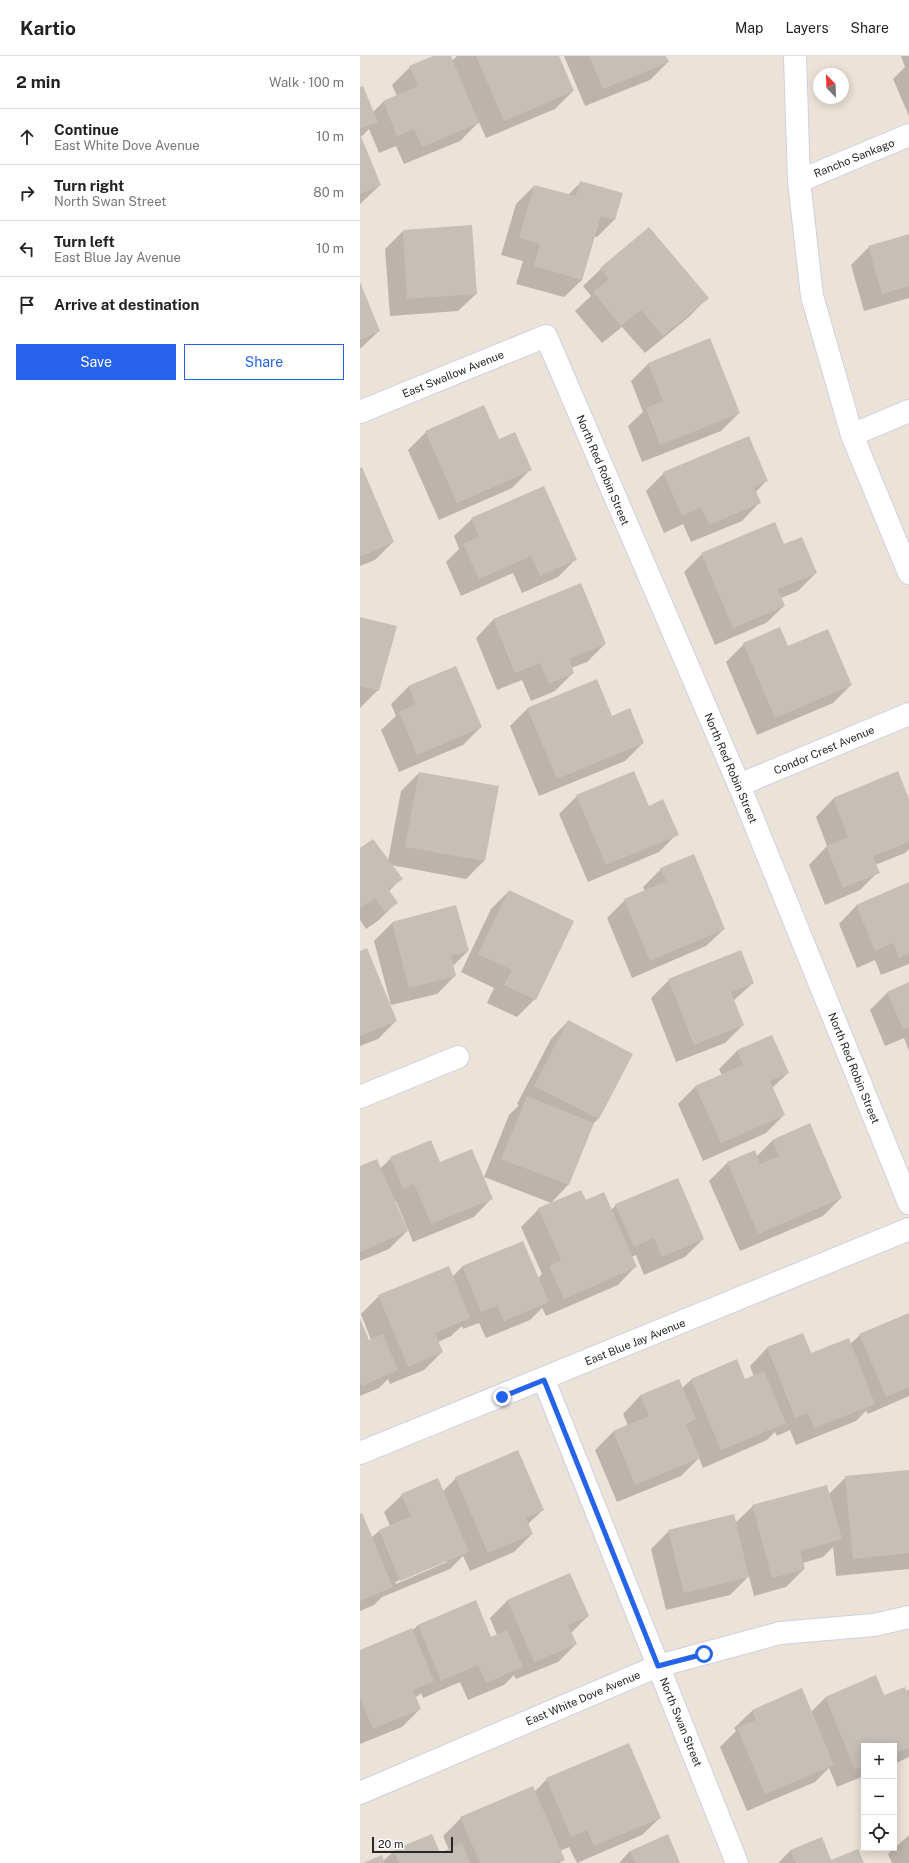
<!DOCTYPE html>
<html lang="en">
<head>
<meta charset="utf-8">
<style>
	:root { --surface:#fff; --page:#f6f6f6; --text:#222; --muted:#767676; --line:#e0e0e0; --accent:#2563eb }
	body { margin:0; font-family:"Public Sans",sans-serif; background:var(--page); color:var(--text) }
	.controls { position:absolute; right:12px; bottom:12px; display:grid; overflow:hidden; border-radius:0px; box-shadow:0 2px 10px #0003 }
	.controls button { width:36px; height:36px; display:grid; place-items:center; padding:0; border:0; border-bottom:1px solid var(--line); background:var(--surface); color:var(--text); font:20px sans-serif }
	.compass { position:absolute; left:453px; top:12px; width:36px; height:36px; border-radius:50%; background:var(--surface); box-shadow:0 2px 10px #0003; rotate:337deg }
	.scale { position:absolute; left:12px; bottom:10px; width:81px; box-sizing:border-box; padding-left:4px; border:2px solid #272727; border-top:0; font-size:11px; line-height:14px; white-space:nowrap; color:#272727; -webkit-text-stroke:3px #fff; paint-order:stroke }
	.stop { position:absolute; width:12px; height:12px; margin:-9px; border:3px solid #2563eb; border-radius:50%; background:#fff }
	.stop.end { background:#2563eb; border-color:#fff; box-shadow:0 1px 4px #0008 }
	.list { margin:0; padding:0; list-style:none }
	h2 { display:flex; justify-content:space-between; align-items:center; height:52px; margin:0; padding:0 16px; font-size:17px }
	h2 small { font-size:13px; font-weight:400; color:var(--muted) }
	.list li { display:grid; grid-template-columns:26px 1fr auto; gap:12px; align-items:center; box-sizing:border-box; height:56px; padding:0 16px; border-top:1px solid var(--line) }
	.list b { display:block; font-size:15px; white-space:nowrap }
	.list p { margin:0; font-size:13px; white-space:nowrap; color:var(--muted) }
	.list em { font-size:13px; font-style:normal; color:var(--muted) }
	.actions { display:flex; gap:8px; padding:12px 16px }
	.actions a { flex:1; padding:9px 0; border:1px solid var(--accent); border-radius:0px; text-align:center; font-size:14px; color:var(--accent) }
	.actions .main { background:var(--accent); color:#fff }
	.icon { flex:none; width:22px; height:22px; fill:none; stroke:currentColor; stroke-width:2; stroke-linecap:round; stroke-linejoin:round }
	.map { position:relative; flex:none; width:549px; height:1807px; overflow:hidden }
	header { display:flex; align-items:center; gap:24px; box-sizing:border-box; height:56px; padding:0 20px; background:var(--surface); border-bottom:1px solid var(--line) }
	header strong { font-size:19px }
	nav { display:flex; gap:22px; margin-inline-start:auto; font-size:14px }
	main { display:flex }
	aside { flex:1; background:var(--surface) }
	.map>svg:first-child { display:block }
	.shadow { fill:#0003; fill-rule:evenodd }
	.building { fill:#c6bfb7 }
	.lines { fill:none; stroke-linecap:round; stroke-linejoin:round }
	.street-casing { stroke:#ccd1e2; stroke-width:24 }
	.secondary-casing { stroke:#ccd1e2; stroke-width:24 }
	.street { stroke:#fff; stroke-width:22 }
	.secondary { stroke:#fff; stroke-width:22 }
	.route { stroke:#2563eb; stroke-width:5 }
	.labels { text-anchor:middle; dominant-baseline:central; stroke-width:3; stroke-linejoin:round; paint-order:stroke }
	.street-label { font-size:11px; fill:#272727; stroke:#fff }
</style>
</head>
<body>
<header>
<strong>Kartio</strong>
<nav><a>Map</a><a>Layers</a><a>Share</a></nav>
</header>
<main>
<aside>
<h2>2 min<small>Walk · 100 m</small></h2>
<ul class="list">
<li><svg class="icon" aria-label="ahead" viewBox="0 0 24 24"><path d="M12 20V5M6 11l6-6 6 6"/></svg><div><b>Continue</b><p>East White Dove Avenue</p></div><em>10 m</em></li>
<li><svg class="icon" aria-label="right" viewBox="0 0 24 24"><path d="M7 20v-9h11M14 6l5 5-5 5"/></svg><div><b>Turn right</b><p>North Swan Street</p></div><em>80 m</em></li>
<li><svg class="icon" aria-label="left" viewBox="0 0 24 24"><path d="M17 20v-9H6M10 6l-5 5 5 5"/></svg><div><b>Turn left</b><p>East Blue Jay Avenue</p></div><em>10 m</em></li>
<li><svg class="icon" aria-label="arrive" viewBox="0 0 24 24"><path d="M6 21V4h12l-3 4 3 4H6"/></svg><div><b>Arrive at destination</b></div></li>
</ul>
<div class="actions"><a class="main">Save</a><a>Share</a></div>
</aside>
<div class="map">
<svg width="549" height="1807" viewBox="0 0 549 1807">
	<rect width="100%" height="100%" fill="#ece2d7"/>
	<g class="shadow">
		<path d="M75,0H90L92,5L97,0H198L213,35L195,53L126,82L119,66L100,85L44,108L36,90L19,97L9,73L0,82L20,129L0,148V32L13,56L23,46L37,40L32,29L50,11Z"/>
		<path d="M204,0H305L308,6L290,24L225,50Z"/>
		<path d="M541,0H549V60L533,23L545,11Z"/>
		<path d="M221,126L255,163L237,181L234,180L222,224L204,241L156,228L163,205L141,199L156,148L174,130L208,139Z"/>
		<path d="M43,175L116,238L98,255L30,260L25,193Z"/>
		<path d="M549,179V242L504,255L491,209L509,191Z"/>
		<path d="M241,213L347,242L330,260L285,297L262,271L242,287L215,255L231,240L223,230Z"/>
		<path d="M0,229L19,275L0,293Z"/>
		<path d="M289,307L379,357L361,375L282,406L268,370L283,356L271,325Z"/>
		<path d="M66,376L139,384L170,414L152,432L79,464L48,394Z"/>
		<path d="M0,413L33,486L15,504L0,510Z"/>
		<path d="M304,417L407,424L395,437L399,447L382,465L331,486L323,468L304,477L286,435Z"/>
		<path d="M112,463L216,503L198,521L162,537L153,517L101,540L86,506L99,493L94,480Z"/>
		<path d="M424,489L456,517L438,535L421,542L424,550L406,567L355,589L324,516L342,498Z"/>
		<path d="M220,528L245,588L227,606L211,612L213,617L195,635L171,645L162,624L137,634L116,582L133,564Z"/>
		<path d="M0,562L18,634L0,652Z"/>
		<path d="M384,588L428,591L491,629L473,647L397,679L366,606Z"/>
		<path d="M49,630L121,671L103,689L39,716L21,674L36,660L31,648Z"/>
		<path d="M168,652L251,661L283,687L265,705L179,740L150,670Z"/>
		<path d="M59,717L138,731L124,805L106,823L31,809L41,823L29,835L37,846L19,864L6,873L0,864V794L28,805L41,735Z"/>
		<path d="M217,740L288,751L317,778L299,796L228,826L199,758Z"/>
		<path d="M473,743L549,745V793L545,797L515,809L518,816L500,834L465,849L449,809L467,790L456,761Z"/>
		<path d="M301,813L364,873L346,890L272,922L247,862L265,844L285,835L283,831Z"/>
		<path d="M549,828V908L521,919L515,904L497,912L479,868L496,850Z"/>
		<path d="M149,835L175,943L157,961L127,947L134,932L101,916L131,853Z"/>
		<path d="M96,850L108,895L92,911L95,920L77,938L31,949L14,885L32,867Z"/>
		<path d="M0,896L36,965L18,983L0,990Z"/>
		<path d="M309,924L393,927L373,945L383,969L365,987L316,1006L291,942Z"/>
		<path d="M549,927V995L544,982L525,990L510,954L528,936Z"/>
		<path d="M208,965L272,998L238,1063L233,1068L208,1129L191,1147L124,1121L149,1059L159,1049L157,1048L191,983Z"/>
		<path d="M411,980L428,1017L412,1032L424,1059L406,1077L343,1105L318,1048L336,1030L362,1019L359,1013L377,995Z"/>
		<path d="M412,1085L481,1142L463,1160L380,1195L349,1125L367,1107L396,1101Z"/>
		<path d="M31,1102L79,1108L131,1143L114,1161L53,1186L36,1145L34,1146L47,1175L29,1193L0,1205V1111L20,1113Z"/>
		<path d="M225,1145L251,1154L256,1149L343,1183L325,1201L284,1219L276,1199L271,1201L275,1211L258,1229L186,1260L182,1252L170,1264L126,1282L119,1267L103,1273L102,1270L91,1280L78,1286L82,1296L64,1314L30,1328L28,1323L19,1332L0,1340V1266L8,1285L11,1284L1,1258L19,1240L92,1221L102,1211L162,1186L178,1222L182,1218L161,1171L179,1153Z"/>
		<path d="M549,1258V1340L508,1358L506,1355L496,1365L436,1389L430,1374L417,1380L415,1376L407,1384L343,1412L339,1402L321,1420L257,1446L235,1394L253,1376L268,1370L263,1358L280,1340L322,1332L331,1324L385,1325L394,1321L390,1310L407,1292L443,1279L451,1299L490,1288L500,1279Z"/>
		<path d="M549,1415V1513L476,1520L473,1491L463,1501L443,1507L444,1513L426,1531L394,1540L389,1520L370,1539L306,1554L291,1493L309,1475L375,1467L393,1450L469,1438L486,1421Z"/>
		<path d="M96,1422L183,1454L168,1468L172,1478L154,1496L110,1515L103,1500L90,1513L22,1541L14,1549L0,1555V1459L11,1482L19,1475L30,1470L24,1456L42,1439L82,1436ZM87,1504V1506L36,1528L35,1526Z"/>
		<path d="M148,1544L228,1560L211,1577L216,1588L198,1606L156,1623L154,1619L144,1629L108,1644L100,1626L63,1642L61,1637L55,1642L60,1653L42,1671L0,1688V1595L52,1575L58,1569L115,1545L131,1582L137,1579L130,1562Z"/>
		<path d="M516,1621L524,1640L546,1636L549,1633V1701L534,1708V1690H504V1720L477,1731L469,1712L455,1726L387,1755L360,1691L376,1675L374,1672L392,1655L441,1634L451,1656L465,1642Z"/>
		<path d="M187,1723L300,1762L282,1779L217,1807L209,1791L200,1795L203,1803L200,1807H5L23,1805L34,1795L80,1798L89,1794L83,1780L101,1762L174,1736Z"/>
		<path d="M549,1779V1807H532L528,1798Z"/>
		<path d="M431,1794L470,1805L502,1807H418Z"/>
		<path d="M270,1795L319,1807H259Z"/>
	</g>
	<g class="building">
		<path d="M73,0H91L119,67L62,91L54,73L37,80L23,45L58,30L49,10Z"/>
		<path d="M116,0H199L214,35L144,65Z"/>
		<path d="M229,0H306L309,6L243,33Z"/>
		<path d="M3,30L18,66L0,73V31Z"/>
		<path d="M0,78L21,129L0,138Z"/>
		<path d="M220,125L263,137L255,164L241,160L222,224L174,210L180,188L159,182L174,129L216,140Z"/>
		<path d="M112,169L117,238L47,243L43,174Z"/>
		<path d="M289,171L349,242L303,280L281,254L261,270L233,236L249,223L240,212Z"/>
		<path d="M549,178V230L522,238L508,190Z"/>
		<path d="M0,226L20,275L0,284Z"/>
		<path d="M350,282L380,357L300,389L286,352L303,345L288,307Z"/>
		<path d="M124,349L139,383L155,376L172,414L97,447L65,375Z"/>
		<path d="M389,380L408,425L394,431L401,447L349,469L341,451L322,460L303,416Z"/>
		<path d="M2,411L34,486L0,501V412Z"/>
		<path d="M184,430L217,504L180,520L171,500L119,523L103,488L119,480L111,462Z"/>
		<path d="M415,466L424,488L442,481L457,517L418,533L425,550L373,572L341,497Z"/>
		<path d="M221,527L246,588L209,603L214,617L189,628L180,607L155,617L133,563Z"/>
		<path d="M0,561L37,570L19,635L0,630Z"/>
		<path d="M420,571L428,590L468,573L492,629L415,662L383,587Z"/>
		<path d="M96,610L122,671L57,699L39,656L56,648L48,630Z"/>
		<path d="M237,623L252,660L270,652L284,687L197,723L167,652Z"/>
		<path d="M274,715L289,750L303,743L319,779L246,809L216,739Z"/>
		<path d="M538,715L549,743V786L513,800L520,817L483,832L466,790L488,781L473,742Z"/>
		<path d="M59,716L139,730L125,805L45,791Z"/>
		<path d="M13,783L43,823L28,833L38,847L25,856L15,842L0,852V792Z"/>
		<path d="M334,798L365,873L290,905L264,843L306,825L300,812Z"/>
		<path d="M549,826V898L539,902L533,887L515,895L496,849Z"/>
		<path d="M149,834L214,865L176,944L144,929L152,914L118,898Z"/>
		<path d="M96,849L109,895L91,900L96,920L49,932L32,866Z"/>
		<path d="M7,892L37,965L0,980V895Z"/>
		<path d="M381,894L394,927L371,936L384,969L334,989L308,923Z"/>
		<path d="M549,926V971L543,973L527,936Z"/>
		<path d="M208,964L273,998L239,1063L174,1030Z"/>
		<path d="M412,979L429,1017L410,1025L425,1059L361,1087L335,1030L383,1009L377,994Z"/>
		<path d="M167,1040L234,1067L209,1129L141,1103Z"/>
		<path d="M450,1067L482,1142L398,1178L367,1106L395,1094L400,1108L419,1100L412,1084Z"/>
		<path d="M71,1084L80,1106L112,1093L133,1143L71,1168L54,1128L43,1133L30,1101Z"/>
		<path d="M17,1103L48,1175L0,1196V1110Z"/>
		<path d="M318,1122L344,1183L302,1201L294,1182L274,1191L255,1148Z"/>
		<path d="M221,1134L226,1144L244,1136L277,1211L204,1243L189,1210L201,1204L178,1152Z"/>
		<path d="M163,1185L189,1246L144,1265L137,1250L121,1256L102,1210Z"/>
		<path d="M89,1210L110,1262L75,1277L83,1296L48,1311L18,1239Z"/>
		<path d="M549,1257V1331L526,1341L499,1278Z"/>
		<path d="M0,1263L9,1284L23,1278L38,1314L2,1330L0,1325Z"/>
		<path d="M443,1277L451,1297L489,1282L515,1348L454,1372L448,1357L435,1362L407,1291Z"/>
		<path d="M377,1303L385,1323L404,1315L426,1367L361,1394L331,1323Z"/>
		<path d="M319,1323L336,1363L326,1368L340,1402L275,1429L253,1375L289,1360L280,1339Z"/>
		<path d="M158,1394L184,1454L166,1462L173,1478L128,1497L95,1421Z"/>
		<path d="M549,1414V1497L493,1503L485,1420Z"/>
		<path d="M78,1422L109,1496L40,1525L19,1474L51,1460L41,1438Z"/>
		<path d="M467,1429L482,1483L440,1495L445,1513L412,1522L392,1449Z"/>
		<path d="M2,1457L33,1531L0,1545V1458Z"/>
		<path d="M374,1458L389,1521L324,1537L308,1474Z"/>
		<path d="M210,1517L229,1560L208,1569L217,1588L174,1606L147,1544Z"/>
		<path d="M116,1544L131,1581L147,1574L163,1611L126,1627L118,1609L81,1625L58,1569Z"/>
		<path d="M52,1572L74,1625L53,1634L61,1653L13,1673L0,1642V1594Z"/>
		<path d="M516,1619L524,1639L545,1631L549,1641V1692L534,1698V1690H504V1710L495,1714L465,1641Z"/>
		<path d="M442,1632L474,1709L405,1738L377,1672L396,1664L392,1654Z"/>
		<path d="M269,1687L301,1762L234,1790L227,1774L211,1781L186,1722Z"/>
		<path d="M173,1730L205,1804L197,1807H120L100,1761Z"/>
		<path d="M72,1778L80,1797L102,1787L110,1807H39L33,1794Z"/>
		<path d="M308,1778L320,1807H275L270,1795Z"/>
		<path d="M462,1781L471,1804L498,1793L504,1807H436L430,1794Z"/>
		<path d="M22,1799L25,1807H3Z"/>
	</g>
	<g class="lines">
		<defs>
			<g id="street">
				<path d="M439,125L549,79"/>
				<path d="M0,356L186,280L379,729L549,1147"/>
				<path d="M492,379L549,355"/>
				<path d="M379,729L549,658"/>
				<path d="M0,1041L98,1001"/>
				<path d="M184,1324L377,1807"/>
				<path d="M0,1397L549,1173"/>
				<path d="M0,1737L298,1610L420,1577L514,1569L549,1561"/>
			</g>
			<path id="secondary" d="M435,0L439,125L452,240L492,379L549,517"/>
		</defs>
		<use href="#street" class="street-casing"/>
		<use href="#secondary" class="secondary-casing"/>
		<use href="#street" class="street"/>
		<use href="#secondary" class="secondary"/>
	</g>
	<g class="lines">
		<path class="route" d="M142,1341L184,1324L298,1610L344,1598"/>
	</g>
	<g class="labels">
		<g class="street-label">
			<text transform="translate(494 102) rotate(-22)">Rancho Sankago</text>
			<text transform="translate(93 318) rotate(-22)">East Swallow Avenue</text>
			<text transform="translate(243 414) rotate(67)">North Red Robin Street</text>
			<text transform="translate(464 694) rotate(-23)">Condor Crest Avenue</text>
			<text transform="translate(371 712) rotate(67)">North Red Robin Street</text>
			<text transform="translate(494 1012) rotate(68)">North Red Robin Street</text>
			<text transform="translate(275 1286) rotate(-22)">East Blue Jay Avenue</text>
			<text transform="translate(223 1642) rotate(-23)">East White Dove Avenue</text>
			<text transform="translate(321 1666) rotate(68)">North Swan Street</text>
		</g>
	</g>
</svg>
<div class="controls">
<button>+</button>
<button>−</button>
<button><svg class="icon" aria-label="locate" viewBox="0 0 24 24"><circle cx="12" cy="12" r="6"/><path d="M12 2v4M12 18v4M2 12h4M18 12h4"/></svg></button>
</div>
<svg class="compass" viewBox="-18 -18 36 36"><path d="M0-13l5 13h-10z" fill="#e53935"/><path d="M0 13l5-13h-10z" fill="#767676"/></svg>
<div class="scale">20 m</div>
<div class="stop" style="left:344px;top:1598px"></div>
<div class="stop end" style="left:142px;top:1341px"></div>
</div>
</main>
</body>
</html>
